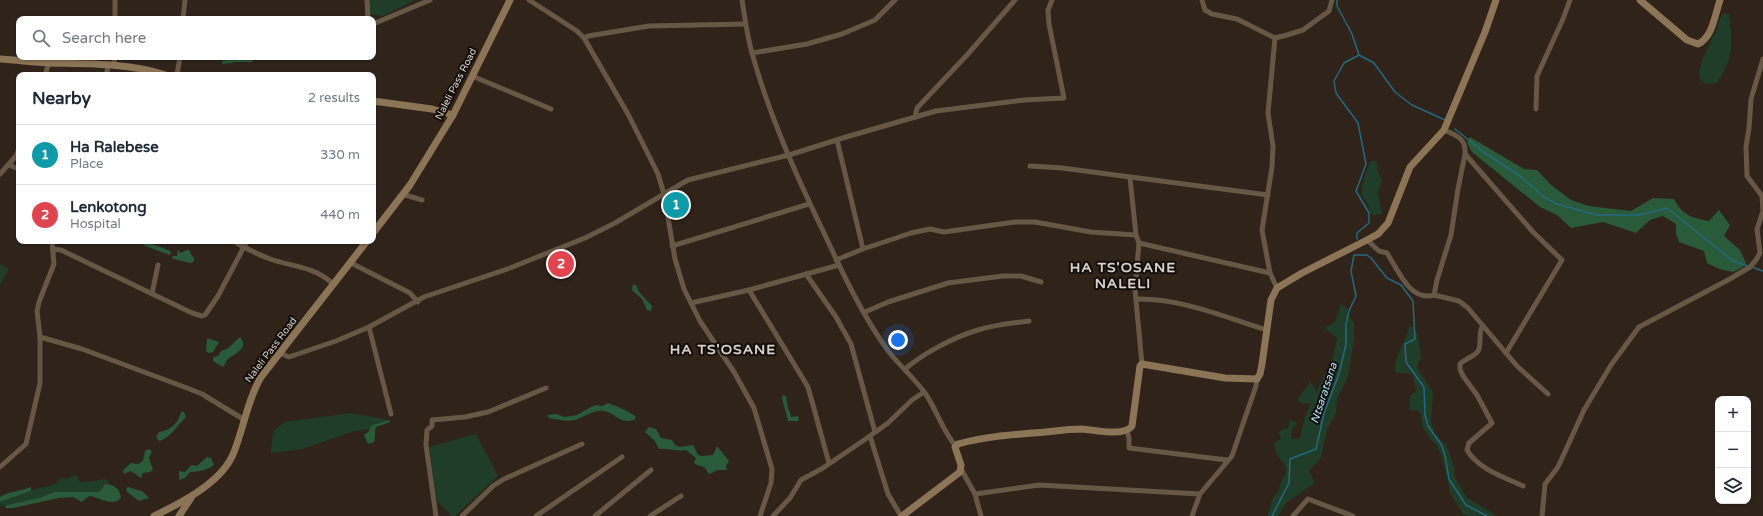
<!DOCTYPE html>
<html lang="en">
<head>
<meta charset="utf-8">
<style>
	:root { --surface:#fff; --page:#f6f6f7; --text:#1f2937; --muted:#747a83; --line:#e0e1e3; --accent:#486c8e }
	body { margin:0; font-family:"Varela Round",sans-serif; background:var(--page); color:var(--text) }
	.controls { position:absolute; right:12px; bottom:12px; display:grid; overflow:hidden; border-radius:8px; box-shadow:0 1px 3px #0004 }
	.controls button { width:36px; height:36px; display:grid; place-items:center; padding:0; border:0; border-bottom:1px solid var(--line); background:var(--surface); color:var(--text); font:20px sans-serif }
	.you { position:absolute; left:898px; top:340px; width:14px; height:14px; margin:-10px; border:3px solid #fff; border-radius:50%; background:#1a73e8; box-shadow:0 0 0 6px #1a73e833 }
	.badge { display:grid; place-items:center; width:26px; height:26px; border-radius:50%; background:var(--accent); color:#fff; font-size:13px; font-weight:700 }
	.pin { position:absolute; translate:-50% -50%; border:2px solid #fff; box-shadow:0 1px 4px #0006 }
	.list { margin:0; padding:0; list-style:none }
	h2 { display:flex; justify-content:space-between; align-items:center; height:52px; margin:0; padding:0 16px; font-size:17px }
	h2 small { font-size:13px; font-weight:400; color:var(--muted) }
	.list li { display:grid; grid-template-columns:26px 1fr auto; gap:12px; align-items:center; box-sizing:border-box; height:60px; padding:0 16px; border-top:1px solid var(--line) }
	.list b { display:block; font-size:15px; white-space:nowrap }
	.list p { margin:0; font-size:13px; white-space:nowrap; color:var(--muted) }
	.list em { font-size:13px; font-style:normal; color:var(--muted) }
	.icon { flex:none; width:22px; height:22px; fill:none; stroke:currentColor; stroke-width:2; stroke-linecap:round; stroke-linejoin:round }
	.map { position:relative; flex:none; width:1763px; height:516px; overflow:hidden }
	.search { position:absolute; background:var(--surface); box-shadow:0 1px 3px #0004; left:16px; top:16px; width:360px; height:44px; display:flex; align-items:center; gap:10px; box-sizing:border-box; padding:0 14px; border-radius:8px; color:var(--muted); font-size:15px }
	.panel { position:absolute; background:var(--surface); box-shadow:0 1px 3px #0004; left:16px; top:72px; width:360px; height:172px; border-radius:8px }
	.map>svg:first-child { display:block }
	.green { fill:#203d29 }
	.forest { fill:#295a39 }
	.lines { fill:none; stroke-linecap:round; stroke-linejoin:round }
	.stream { stroke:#256981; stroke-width:1.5 }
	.street { stroke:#675846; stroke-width:5 }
	.secondary { stroke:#8c7456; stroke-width:7 }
	.labels { text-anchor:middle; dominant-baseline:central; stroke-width:4; stroke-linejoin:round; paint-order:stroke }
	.street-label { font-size:10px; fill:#d9d0cb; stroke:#130d09 }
	.water-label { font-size:11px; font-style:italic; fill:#ade5fb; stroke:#130d09 }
	.district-label { font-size:14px; font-weight:bold; letter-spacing:1px; fill:#d9d0cb; stroke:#130d09 }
</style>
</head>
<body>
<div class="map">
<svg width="1763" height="516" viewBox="0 0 1763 516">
	<rect width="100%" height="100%" fill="#2f231a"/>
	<g class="green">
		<path d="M369,0H415L383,16L370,14Z"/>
		<path d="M1724,13L1729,15C1733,44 1734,58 1717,83C1681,90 1711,43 1717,29C1719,23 1719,17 1724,13Z"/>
		<path d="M1373,160L1378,163L1377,169L1382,180L1378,193L1382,214L1373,215L1369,211L1368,204L1362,196V186L1369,163Z"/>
		<path d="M0,264L9,269L0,285Z"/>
		<path d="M1341,304L1346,307L1350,319L1354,322V340L1348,377L1337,399L1336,414L1327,429L1321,458L1309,471L1315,483L1286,503L1278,516H1267L1273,498L1277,493L1287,469L1275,451L1274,443L1281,439L1279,432L1284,429H1288L1289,420L1297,422L1291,432L1292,439L1300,438L1305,416L1311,403L1302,404L1297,400L1310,382L1317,391L1333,357L1337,338L1325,328L1335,322Z"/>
		<path d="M1412,326L1418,334L1421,359L1418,363V368L1433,393L1431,422L1435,434L1447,446L1455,470L1454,475L1466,497L1497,516H1469L1463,514L1451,495L1441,454L1437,446L1429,437L1422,425L1421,414L1417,410L1413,411L1410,409V395L1416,392C1413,368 1415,376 1395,372C1394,355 1407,341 1409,327Z"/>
		<path d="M351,413L390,420L372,425L370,429L355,431L334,438L303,449L271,453L273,431L285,422Z"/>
		<path d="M476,434L498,476L455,516H452L437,501L429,447Z"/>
		<path d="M75,475L78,477L80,482L95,481L105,479L109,481L108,484H105L99,492H54L39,498L0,506V502L39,488L50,486L58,482L60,478L66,479Z"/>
	</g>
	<g class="forest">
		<path d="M235,58H251L253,62H237L223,64L222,62L223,61Z"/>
		<path d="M1470,137L1524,169L1537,170L1550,184L1571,200L1589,206L1631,211L1653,198L1674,199C1682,215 1692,218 1709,221L1719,210L1730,225L1724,236L1740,250L1746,263L1743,267L1733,272L1719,269L1707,263L1704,251L1679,242L1676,234V224L1663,216L1650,220L1636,233L1603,222L1571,228L1557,215L1540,207L1472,152L1467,143Z"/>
		<path d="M143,241C146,241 165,249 170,251L171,255C169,255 146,246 143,245Z"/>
		<path d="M178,249L180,253L187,250L191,251L190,253L194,258V261L191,263L173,259L172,256H177Z"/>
		<path d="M633,284L636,285L639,292L652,306L651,311L647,310L642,299L632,290Z"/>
		<path d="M240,337C250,348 234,354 228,359C226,361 225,365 223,367L213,361V358L219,355L221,351L227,349Z"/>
		<path d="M207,338L219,342L213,352L209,353L206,351Z"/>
		<path d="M783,395L786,396L788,409L790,412L791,417L798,416L799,419L798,421H788L782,398Z"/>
		<path d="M608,403C614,405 633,413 636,417L634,420C618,424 616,413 604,411C595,410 588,415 580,418C571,423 559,420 549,418L547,415L556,414L565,417L577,415L591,407L596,405L602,406Z"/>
		<path d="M181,412H184L186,417C178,425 170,438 159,441L156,437L159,432C169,431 179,423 181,412Z"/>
		<path d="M390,420V422L376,427C374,432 376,437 374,442L368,444L364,435L368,432L372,425Z"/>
		<path d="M649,427L656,429L661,438L672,440L675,445L680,447L693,445L698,455L702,456L713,455L717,446L729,461L726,466L727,470H718L709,474L704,467L697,465L694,463L696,458L686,450C676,452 667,448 659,449L655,441L645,432Z"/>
		<path d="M148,449L152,451L149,458L153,470L150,472L143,473L141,478L131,471L124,474L123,470L131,463L138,464L143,461L145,451Z"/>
		<path d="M207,457L211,458L214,465C207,470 198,472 190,472L185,478L179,480V471L185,472L191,465L197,466Z"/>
		<path d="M105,484C114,484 120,489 121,498C114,507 100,498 90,496L88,497L82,502L73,497L59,498L13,508H5L6,505L39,498L54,492H99Z"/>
		<path d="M31,487V491L0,502V497C10,491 21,491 31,487Z"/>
		<path d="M128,487L142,491L149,498L139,501L127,492L126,489Z"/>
	</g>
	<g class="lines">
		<g class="stream">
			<path d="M1337,0V6L1352,34L1359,55L1344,63L1334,81L1336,93L1358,123L1366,164L1356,191L1369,213V223L1357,233V239"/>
			<path d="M1359,55L1374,63L1395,92L1412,105L1445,120"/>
			<path d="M1455,129L1485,153L1520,176L1544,197L1557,204L1597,215H1639L1667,208L1733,261L1748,266"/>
			<path d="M1752,267L1763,271"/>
			<path d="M1272,516L1289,483L1290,459L1316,449L1324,413L1339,374L1346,344V324L1349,311L1356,296L1351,271L1354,255H1367L1371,258L1387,278L1401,285L1413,301L1415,339L1405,344L1406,362L1424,387L1425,415L1428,426L1441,444L1445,455L1449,479L1466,505L1487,516"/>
		</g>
		<g class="street">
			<path d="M115,0V19"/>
			<path d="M367,0L368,19"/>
			<path d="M529,0L577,31L584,38L628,114L658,174L664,194L675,259L684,289L700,321L734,372L754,408L772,469L771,483L760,516"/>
			<path d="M742,0C745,18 747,36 752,53C769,115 796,175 824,233C842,272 863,317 889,352C900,366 914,378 925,393C936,409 943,431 955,445"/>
			<path d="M1202,0L1205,10L1212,14L1237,19L1275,38L1287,35L1303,30L1329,11L1332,0"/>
			<path d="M183,19L185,0"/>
			<path d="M373,24L430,0"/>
			<path d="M584,38L588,36L649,26L745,24"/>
			<path d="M1275,38L1268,113L1273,146L1272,167L1262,230L1270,273L1277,288"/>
			<path d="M752,53L807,44L842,34L875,20L895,0"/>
			<path d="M114,64L115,57"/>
			<path d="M45,75L49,63"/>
			<path d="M106,75L109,64"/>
			<path d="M177,75L180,57"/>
			<path d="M472,76L551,109"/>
			<path d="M1536,109L1537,76L1563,19L1570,0"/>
			<path d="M915,117L917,108L967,55L1015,0"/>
			<path d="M1444,130C1457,136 1466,138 1465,154L1533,232L1562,260L1506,353"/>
			<path d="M837,140L863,249"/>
			<path d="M9,165L19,169"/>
			<path d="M1030,166L1062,168L1268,195"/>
			<path d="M0,174L16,156L19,149"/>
			<path d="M402,194L422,200"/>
			<path d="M1136,235L1139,243L1135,290L1142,364"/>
			<path d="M1367,240L1379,251L1387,253C1398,270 1410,302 1434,295L1437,280L1451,235L1458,189L1465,154"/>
			<path d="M233,241C245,248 257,254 270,259C293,267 314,266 333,284"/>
			<path d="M1139,243L1270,273"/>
			<path d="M672,246L809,204"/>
			<path d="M53,249L61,250L192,313L202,316L205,315L218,296L247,241"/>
			<path d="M836,260L863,249L911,233L930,229L944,232L1015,222H1035L1091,232L1136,235L1130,178"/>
			<path d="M351,263L410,293L418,302"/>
			<path d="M806,274L836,317L851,344L875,432"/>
			<path d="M749,290L808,387L829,463"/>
			<path d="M152,294L158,265"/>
			<path d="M1434,295L1459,301L1468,308L1517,366L1548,394"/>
			<path d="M1136,299C1181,298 1224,317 1267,330"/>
			<path d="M691,303L749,290L839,265"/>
			<path d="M865,312L888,302L948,283L1003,276H1021L1041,282"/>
			<path d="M369,327L391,414"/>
			<path d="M1482,327C1478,335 1482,344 1478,351C1476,356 1464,359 1460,364V369L1463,376L1477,395L1492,423L1469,443L1467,450C1478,469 1504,477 1523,486"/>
			<path d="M40,337L82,349L187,388L202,394L243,419"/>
			<path d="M280,353L289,357L336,341L369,327L424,297L510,268L585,238L615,223L688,180L789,155L846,137L936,111L1024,100L1064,98L1049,24L1048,10L1052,0"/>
			<path d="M905,369C924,353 954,337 978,330C994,325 1012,323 1029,321"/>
			<path d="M1127,431L1129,438V448L1227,460"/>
			<path d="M870,436L888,494L901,516"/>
			<path d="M0,467L26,444L40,383V337L37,311L39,302L54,264L52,241"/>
			<path d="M961,469L975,494L981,516"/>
			<path d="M975,494L1039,485L1200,494"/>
			<path d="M436,516L426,445L427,430L432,426V420L465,417L488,412L546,388"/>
			<path d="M462,516L493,486L504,479L582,444"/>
			<path d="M536,516L622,457"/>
			<path d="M595,516L651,470"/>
			<path d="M650,516L681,496"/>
			<path d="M773,516L790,498L801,480L823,468L870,436L888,423L912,400L924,392"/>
			<path d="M1192,516L1200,494L1232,456L1256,386L1257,379"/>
			<path d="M1293,516L1308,499L1353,516"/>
			<path d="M1542,516L1545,484L1558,467L1584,410L1611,365L1639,327L1728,280L1750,267L1756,260L1760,253L1757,229L1763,211L1762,196L1747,176L1746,147L1749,128L1751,99L1763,59"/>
		</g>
		<g class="secondary">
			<path d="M1640,0L1687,40L1698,44C1713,37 1715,14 1720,0"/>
			<path d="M0,59C16,60 33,62 50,63C89,64 128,63 166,75"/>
			<path d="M373,101L432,109L453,115"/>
			<path d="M373,233L410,185L453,115L510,0"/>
			<path d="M154,516C181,503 223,482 234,452C244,427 247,401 261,377L367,241"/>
			<path d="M179,516L191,498"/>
			<path d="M902,516L960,472L961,465L955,447L958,444C983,437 1008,435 1033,433C1049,432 1066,429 1082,429C1095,430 1124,437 1132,426L1140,366L1142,364L1225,378L1257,379L1260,374L1262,364L1271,300L1277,288L1302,273L1367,240L1378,234L1388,223L1410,167L1444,130L1485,32L1496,0"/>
		</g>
	</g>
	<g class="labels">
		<g class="street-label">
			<text transform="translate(456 84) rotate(-63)">Naleli Pass Road</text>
			<text transform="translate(271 350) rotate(-53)">Naleli Pass Road</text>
		</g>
		<g class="water-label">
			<text transform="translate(1324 393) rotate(-72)">Ntsaratsana</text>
		</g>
		<g class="district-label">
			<text x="1123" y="267">HA TS'OSANE<tspan x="1123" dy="16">NALELI</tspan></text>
			<text x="723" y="349">HA TS'OSANE</text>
		</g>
	</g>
</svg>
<div class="controls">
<button>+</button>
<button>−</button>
<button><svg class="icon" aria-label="layers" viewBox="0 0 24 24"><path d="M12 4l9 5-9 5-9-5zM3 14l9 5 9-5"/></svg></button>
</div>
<div class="you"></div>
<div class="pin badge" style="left:676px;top:205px;background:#0f9aa8">1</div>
<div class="pin badge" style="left:561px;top:264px;background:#e0444e">2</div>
<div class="search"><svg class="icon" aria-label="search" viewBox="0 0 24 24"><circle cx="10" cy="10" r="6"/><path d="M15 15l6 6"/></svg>Search here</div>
<section class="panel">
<h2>Nearby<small>2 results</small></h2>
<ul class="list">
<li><span class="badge" style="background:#0f9aa8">1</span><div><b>Ha Ralebese</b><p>Place</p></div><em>330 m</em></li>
<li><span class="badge" style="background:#e0444e">2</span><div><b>Lenkotong</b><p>Hospital</p></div><em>440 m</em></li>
</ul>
</section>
</div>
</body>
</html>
